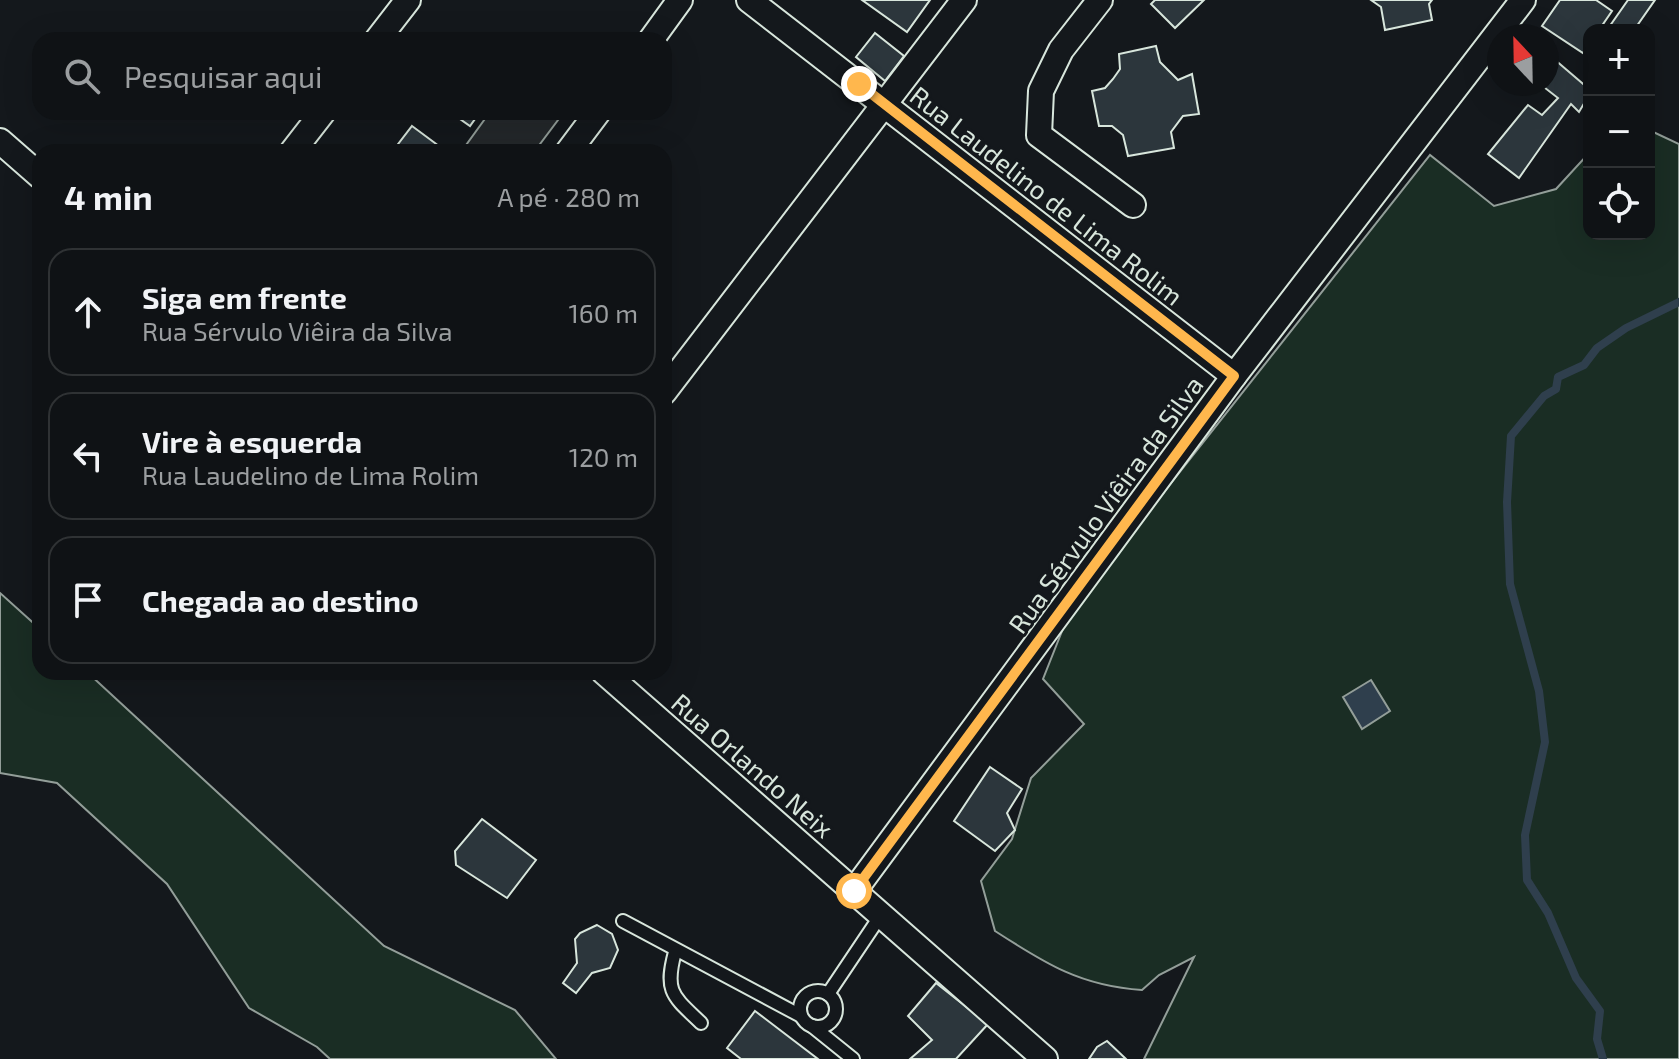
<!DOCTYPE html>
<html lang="pt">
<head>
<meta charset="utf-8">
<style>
	:root { --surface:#0f1215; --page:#181b1e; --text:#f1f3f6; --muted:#9b9ea0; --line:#2f3234 }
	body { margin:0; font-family:"Exo 2",sans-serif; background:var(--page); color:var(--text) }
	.controls { position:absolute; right:24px; top:24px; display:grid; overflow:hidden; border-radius:16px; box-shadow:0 8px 32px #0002 }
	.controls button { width:72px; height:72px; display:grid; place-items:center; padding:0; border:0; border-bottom:2px solid var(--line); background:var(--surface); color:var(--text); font:40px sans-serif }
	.compass { position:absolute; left:1487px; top:24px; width:72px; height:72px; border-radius:50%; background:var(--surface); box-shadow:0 8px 32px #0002; rotate:338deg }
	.stop { position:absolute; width:24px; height:24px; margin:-18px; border:6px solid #ffb74d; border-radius:50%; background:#fff }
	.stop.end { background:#ffb74d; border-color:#fff; box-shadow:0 2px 8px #0008 }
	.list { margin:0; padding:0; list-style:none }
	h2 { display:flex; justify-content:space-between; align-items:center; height:104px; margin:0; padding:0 32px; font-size:34px }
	h2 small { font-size:26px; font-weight:400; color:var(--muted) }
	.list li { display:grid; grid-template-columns:52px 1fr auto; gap:24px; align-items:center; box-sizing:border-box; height:128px; margin:0 16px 16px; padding:0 16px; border:2px solid var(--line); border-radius:24px }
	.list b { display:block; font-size:30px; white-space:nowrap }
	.list p { margin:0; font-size:26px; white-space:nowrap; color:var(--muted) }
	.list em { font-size:26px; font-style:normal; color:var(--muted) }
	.icon { flex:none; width:44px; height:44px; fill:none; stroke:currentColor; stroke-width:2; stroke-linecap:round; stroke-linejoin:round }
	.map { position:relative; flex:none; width:1679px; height:1059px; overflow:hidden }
	.search { position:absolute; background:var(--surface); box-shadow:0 8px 32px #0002; left:32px; top:32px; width:640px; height:88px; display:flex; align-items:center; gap:20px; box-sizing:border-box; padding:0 28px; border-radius:24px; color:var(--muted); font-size:30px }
	.panel { position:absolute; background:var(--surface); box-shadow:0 8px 32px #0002; left:32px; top:144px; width:640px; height:536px; border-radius:24px }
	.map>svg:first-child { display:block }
	.green { fill:#1a2d24; stroke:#939e99; stroke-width:2 }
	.parking { fill:#24282b; stroke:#939e99; stroke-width:2 }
	.water { fill:#2f3f4d; stroke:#939e99; stroke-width:2 }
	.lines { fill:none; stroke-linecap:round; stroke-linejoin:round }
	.stream { stroke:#2f3f4d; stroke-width:8 }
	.building { fill:#2c363c; stroke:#d8e6dc; stroke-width:2 }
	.lane-casing { stroke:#d8e6dc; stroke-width:16 }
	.street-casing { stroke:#d8e6dc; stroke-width:28 }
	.lane { stroke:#14181c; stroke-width:12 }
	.street { stroke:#14181c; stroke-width:24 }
	.route { stroke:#ffb74d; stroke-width:10 }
	.labels { text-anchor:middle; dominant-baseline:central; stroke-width:6; stroke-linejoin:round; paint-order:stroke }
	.street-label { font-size:26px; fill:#d8e6dc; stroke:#14181c }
</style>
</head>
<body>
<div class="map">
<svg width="1679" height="1059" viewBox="0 0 1679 1059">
	<rect width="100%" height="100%" fill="#14181c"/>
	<g class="green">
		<path d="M1649,130L1679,144V1059H1144L1194,957L1159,975L1142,990C1081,986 1046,964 995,931L981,881L1012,839L1031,778L1084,724L1043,679L1070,611L1430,155L1494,206L1556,189L1589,153V234H1649Z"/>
		<path d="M0,593L40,629V672H87L384,946L515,1010L556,1059H330L317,1047L249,1008L167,884L57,783L0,773Z"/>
	</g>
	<path class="parking" d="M490,112H564L534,152H461Z"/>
	<path class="water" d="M1371,680L1390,711L1362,729L1343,697Z"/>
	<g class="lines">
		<path class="stream" d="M1603,1059L1597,1039L1600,1011L1576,978L1548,913L1527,880L1525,835L1545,742L1539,691L1510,584L1507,502L1511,436L1544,396L1556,389L1558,377L1584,365L1597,348L1626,328L1679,302"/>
	</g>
	<g class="building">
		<path d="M862,0H930L907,32Z"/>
		<path d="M1155,0H1204L1175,28L1151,4Z"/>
		<path d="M1371,0H1432L1429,4L1432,20L1385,30L1381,7Z"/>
		<path d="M1560,0H1596L1612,11L1599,30H1589V44L1583,53L1542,26Z"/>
		<path d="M1628,0H1655L1634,30H1607Z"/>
		<path d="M875,33L904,56L885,81L856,57Z"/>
		<path d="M1156,46L1160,62L1178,80L1192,74L1199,114L1183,116L1171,132L1174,148L1128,156L1123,135L1112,126H1099L1092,91L1105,88L1113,79L1120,69L1119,54Z"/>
		<path d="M1554,59L1589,89V95L1579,112L1571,104L1519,178L1488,154L1528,105L1542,115L1558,98L1540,84H1547V69Z"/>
		<path d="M450,112H480L470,126Z"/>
		<path d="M412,126L447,152H392Z"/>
		<path d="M990,767L1022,789L1007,813L1015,830L995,851L954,821Z"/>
		<path d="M482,819L536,860L507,898L456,865L455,851Z"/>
		<path d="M597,925L612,934L618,950L610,968L592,973L576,993L563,983L577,963L575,939L580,933Z"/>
		<path d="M936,983L988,1024L956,1059H910L932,1040L908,1016Z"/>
		<path d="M755,1011L818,1059H741L727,1048Z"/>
		<path d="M1107,1041L1126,1059H1089L1097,1047Z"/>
	</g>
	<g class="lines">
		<defs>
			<g id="lane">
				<path d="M623,921L801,1016"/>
				<path d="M675,952C664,992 673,996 701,1023"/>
				<circle cx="818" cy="1009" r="18"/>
				<path d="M828,994L881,915"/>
				<path d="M812,1026L853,1059"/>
			</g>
			<g id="street">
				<path d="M749,0L1234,376"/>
				<path d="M1100,0L1061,50L1041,91L1039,135L1133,205"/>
				<path d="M377,40L408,0"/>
				<path d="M651,40L680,0"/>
				<path d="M0,141L40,176"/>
				<path d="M292,152L323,112"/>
				<path d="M568,152L598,112"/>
				<path d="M664,392L964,0"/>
				<path d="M604,672L1045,1059"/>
				<path d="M854,891L1234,376L1523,0"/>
			</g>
		</defs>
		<use href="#lane" class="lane-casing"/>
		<use href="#street" class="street-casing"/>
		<use href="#lane" class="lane"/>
		<use href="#street" class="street"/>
	</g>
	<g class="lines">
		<path class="route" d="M854,891L1234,376L859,84"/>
	</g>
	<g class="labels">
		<g class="street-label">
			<text transform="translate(1047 195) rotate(38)">Rua Laudelino de Lima Rolim</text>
			<text transform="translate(1105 504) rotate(-54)">Rua Sérvulo Viêira da Silva</text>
			<text transform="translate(753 765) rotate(41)">Rua Orlando Neix</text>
		</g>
	</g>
</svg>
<div class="controls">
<button>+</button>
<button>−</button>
<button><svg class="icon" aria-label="locate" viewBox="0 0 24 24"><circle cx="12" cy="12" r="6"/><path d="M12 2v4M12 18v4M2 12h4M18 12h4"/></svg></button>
</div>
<svg class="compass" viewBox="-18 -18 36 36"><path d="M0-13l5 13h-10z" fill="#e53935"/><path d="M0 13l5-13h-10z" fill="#9b9ea0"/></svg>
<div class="stop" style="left:854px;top:891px"></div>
<div class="stop end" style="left:859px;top:84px"></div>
<div class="search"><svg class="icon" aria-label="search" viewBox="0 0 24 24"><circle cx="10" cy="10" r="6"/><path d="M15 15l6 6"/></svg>Pesquisar aqui</div>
<section class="panel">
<h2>4 min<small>A pé · 280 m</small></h2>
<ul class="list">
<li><svg class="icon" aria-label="ahead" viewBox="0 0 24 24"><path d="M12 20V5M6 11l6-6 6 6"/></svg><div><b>Siga em frente</b><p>Rua Sérvulo Viêira da Silva</p></div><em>160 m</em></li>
<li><svg class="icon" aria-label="left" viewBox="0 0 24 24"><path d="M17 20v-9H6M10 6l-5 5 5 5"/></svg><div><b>Vire à esquerda</b><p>Rua Laudelino de Lima Rolim</p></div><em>120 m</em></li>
<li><svg class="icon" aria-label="arrive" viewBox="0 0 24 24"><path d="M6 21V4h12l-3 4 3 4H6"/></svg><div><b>Chegada ao destino</b></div></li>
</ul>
</section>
</div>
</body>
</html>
